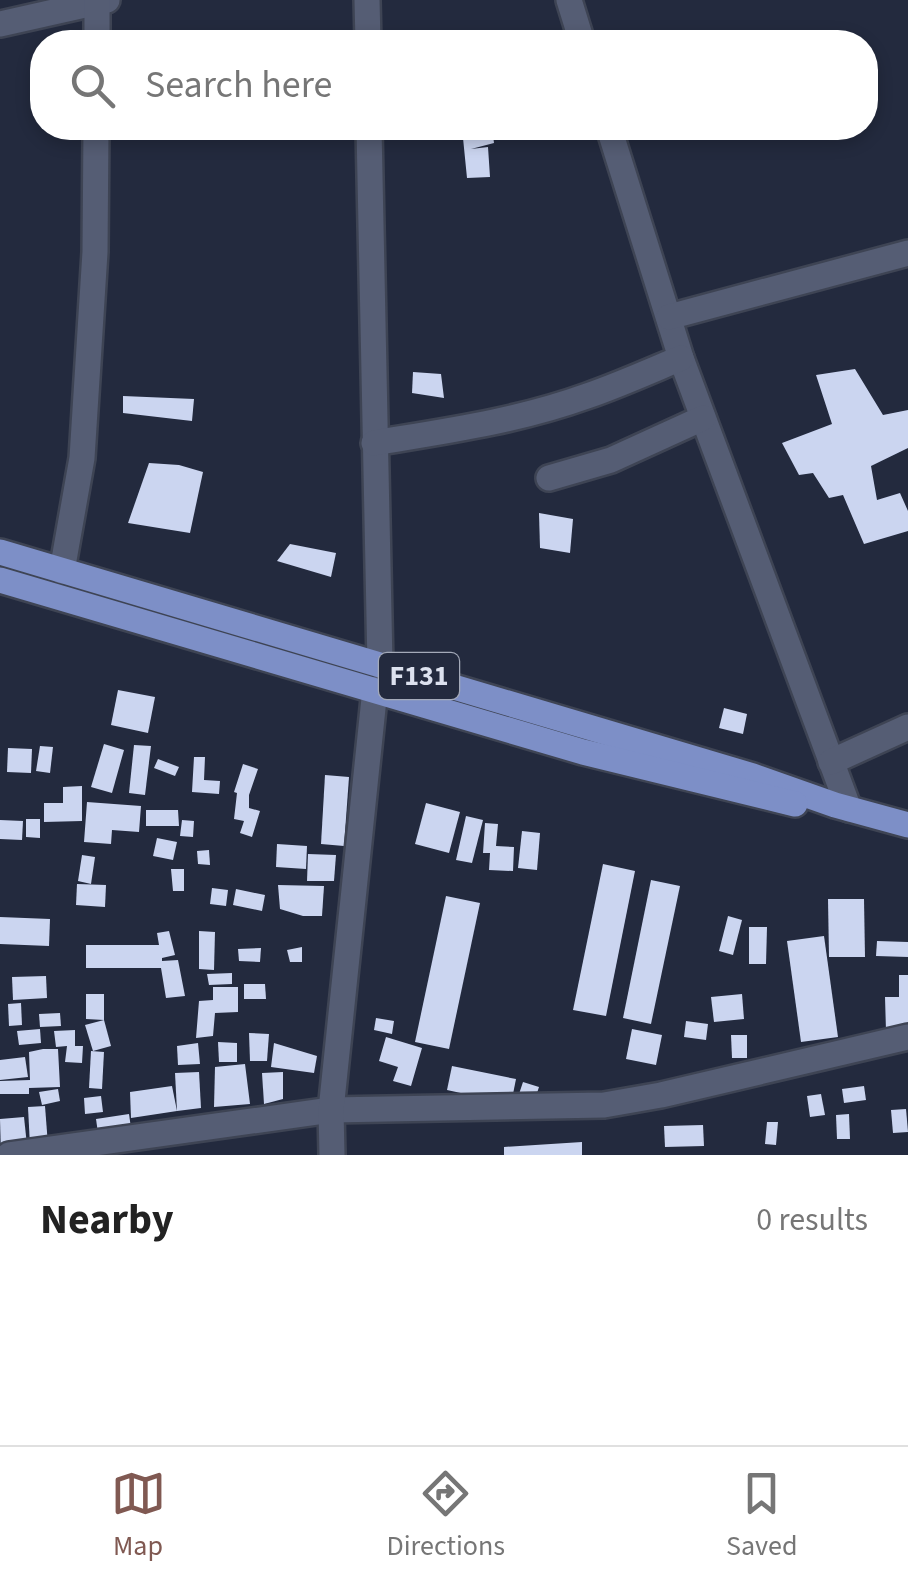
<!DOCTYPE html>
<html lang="en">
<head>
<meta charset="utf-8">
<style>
	:root { --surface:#fff; --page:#f2f2f2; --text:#222; --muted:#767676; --line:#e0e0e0; --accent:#805952 }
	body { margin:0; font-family:"Source Sans 3",sans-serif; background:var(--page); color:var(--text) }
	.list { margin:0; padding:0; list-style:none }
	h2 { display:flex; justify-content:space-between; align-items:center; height:130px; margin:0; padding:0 40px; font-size:42px }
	h2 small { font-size:32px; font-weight:400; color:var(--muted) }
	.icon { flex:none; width:55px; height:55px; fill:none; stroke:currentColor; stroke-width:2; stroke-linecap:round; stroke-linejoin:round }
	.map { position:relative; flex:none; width:908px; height:1155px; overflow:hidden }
	.search { position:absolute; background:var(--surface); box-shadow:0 5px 15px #0003; left:30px; right:30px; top:30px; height:110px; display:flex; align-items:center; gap:25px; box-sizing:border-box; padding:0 35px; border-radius:40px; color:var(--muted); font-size:38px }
	.sheet { height:290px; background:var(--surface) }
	nav { display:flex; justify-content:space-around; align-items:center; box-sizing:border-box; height:140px; border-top:2px solid var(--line); background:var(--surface); font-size:28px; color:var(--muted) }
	nav a { display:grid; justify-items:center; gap:5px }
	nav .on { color:var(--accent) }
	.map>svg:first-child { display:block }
	.building { fill:#cbd5f0 }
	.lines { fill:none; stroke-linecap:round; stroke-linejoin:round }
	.street-casing { stroke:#3e4454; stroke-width:30 }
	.primary-casing { stroke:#3e4454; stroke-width:30 }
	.street { stroke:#555d74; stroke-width:25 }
	.primary { stroke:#7d8fc7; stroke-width:25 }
	.labels { text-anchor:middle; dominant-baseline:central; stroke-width:10; stroke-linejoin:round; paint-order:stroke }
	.shield { fill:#232a3e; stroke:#a4aab9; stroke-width:2.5 }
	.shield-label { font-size:28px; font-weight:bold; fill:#dce1ee }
</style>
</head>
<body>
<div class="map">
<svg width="908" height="1155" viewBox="0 0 908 1155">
	<rect width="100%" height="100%" fill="#232a3e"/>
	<g class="building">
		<path d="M462,128H492L494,143L471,149L488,147L490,177L467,178Z"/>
		<path d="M855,369L883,415L908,410V448L871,466L877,500L900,493L908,511V531L864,544L843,495L829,498L813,473L799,475L782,443L832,424L816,375Z"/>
		<path d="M413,372L441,374L444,398L412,393Z"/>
		<path d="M123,396L194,399L192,421L123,413Z"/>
		<path d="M149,463L179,465L203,472L190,533L128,523Z"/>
		<path d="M539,513L573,519L570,553L540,548Z"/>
		<path d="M290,544L336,553L331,577L277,561Z"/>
		<path d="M118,690L155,697L148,733L111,725Z"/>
		<path d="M724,708L747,714L743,734L719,728Z"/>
		<path d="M104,744L124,750L112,793L91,787Z"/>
		<path d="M134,745L151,746L145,795L129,793Z"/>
		<path d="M40,746L53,747L50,773L36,771Z"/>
		<path d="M8,748L32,749L31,773L7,772Z"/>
		<path d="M194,757H205L204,780L220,781L219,794L192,792Z"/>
		<path d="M158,759L179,767L175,776L154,768Z"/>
		<path d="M243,764L258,769L249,795V808L260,811L252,837L240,833L244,821L234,819L237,793L234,792Z"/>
		<path d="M325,775L349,777L344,846L321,844Z"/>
		<path d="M82,786V821L44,822V803H63V787Z"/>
		<path d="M87,802L141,806L139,832L112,830L111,844L84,842Z"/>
		<path d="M426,803L460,812L449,853L415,844Z"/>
		<path d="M146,810H178L179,826H146Z"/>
		<path d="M466,816L483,820L472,863L456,860Z"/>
		<path d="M26,819H40V838L26,837Z"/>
		<path d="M0,820L23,821L22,840L0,839Z"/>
		<path d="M182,820L194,821L193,837L180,836Z"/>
		<path d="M485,823L498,824L496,846L514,847L513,871L489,870L490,853H483Z"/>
		<path d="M522,831L540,833L537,870L518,868Z"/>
		<path d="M157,838L177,842L173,860L153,856Z"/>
		<path d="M277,844L307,846L306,869L276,867Z"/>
		<path d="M209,850L210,865L198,864L197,851Z"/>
		<path d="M308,854L336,855L334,881H307Z"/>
		<path d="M82,855L95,857L91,884L78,881Z"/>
		<path d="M603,864L635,871L606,1016L573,1010Z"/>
		<path d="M171,869H184V891H173Z"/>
		<path d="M651,880L680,886L651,1024L623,1018Z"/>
		<path d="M77,884L106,885L105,907L76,905Z"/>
		<path d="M278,885L324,886L322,916H303L280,909Z"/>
		<path d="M212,888L228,890L226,906L210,904Z"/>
		<path d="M236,889L265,895L262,911L233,905Z"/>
		<path d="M446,896L480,903L449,1049L415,1042Z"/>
		<path d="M828,899H864L865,957H829Z"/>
		<path d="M728,916L742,920L733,955L719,951Z"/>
		<path d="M0,917L50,919L49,946L0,944Z"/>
		<path d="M749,927H767L766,964H749Z"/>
		<path d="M169,931L175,955L162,958V961L178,960L185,996L166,998L161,968H86V945H159L157,933Z"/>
		<path d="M199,931L215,932L214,970L199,969Z"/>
		<path d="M824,936L838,1037L801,1042L787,941Z"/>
		<path d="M877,941L908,942V957L876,956Z"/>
		<path d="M302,947V962H290L287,950Z"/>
		<path d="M261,948L260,962L239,961L238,949Z"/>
		<path d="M232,973V984L209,985L207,974Z"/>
		<path d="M899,975H908V1030L886,1031L885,997H899Z"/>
		<path d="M46,976L47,998L13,1000L12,977Z"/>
		<path d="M244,984H265L266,999H244Z"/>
		<path d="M213,987H238V1012L215,1013L213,1036L196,1038L199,1001L213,1000Z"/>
		<path d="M86,994H104V1020L86,1019Z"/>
		<path d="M742,994L744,1019L714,1022L711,997Z"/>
		<path d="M21,1003L22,1025L9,1026L8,1004Z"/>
		<path d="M60,1013L61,1026L40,1027L39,1014Z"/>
		<path d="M376,1018L394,1021L392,1034L374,1030Z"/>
		<path d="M104,1020L111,1046L93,1051L85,1025Z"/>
		<path d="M686,1021L708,1024L706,1040L684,1037Z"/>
		<path d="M40,1029L41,1043L19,1045L17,1031Z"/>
		<path d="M632,1029L662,1035L656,1065L626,1059Z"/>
		<path d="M75,1030V1046H83L82,1063L65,1062L67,1046L56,1047L54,1031Z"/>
		<path d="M249,1033L269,1034L267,1061H250Z"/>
		<path d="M731,1035H747V1058H732Z"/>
		<path d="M386,1037L422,1048L411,1086L393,1081L398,1067L379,1061Z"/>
		<path d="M218,1042L237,1043V1062H219Z"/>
		<path d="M198,1043L200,1064L178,1065L177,1046Z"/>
		<path d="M274,1043L317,1056L314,1073L271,1067Z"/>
		<path d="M43,1049H58L60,1087L29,1088V1094H0V1081L30,1080L29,1052Z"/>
		<path d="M91,1051L104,1052L102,1089L89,1088Z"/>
		<path d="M25,1057L28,1077L0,1080V1060Z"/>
		<path d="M245,1064L250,1104L214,1107L215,1067Z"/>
		<path d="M452,1066L516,1079L511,1104L447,1090Z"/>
		<path d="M199,1072L201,1108L177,1111L175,1073Z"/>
		<path d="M283,1072V1099L264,1104L262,1073Z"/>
		<path d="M523,1082L539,1087L531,1111L515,1106Z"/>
		<path d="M172,1086L177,1111L131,1118L130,1092Z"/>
		<path d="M864,1086L866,1100L844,1103L842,1089Z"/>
		<path d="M58,1089L60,1101L42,1105L39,1092Z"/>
		<path d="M821,1094L825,1115L810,1117L807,1096Z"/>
		<path d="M101,1096L103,1112L85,1114L84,1098Z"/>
		<path d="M45,1106L48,1145L30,1146L28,1107Z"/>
		<path d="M906,1109L908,1132L893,1133L891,1110Z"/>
		<path d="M129,1114L132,1135L99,1140L96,1119Z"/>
		<path d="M849,1114L850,1139H837L836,1115Z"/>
		<path d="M24,1117L28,1155H1L0,1119Z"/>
		<path d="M767,1122H778L776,1145L765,1144Z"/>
		<path d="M703,1125L704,1146L665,1147L664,1126Z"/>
		<path d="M582,1142V1155H504V1147Z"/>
	</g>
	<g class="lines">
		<defs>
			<g id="street">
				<path d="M367,0L368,42"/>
				<path d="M569,0L582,42"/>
				<path d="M0,24L107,0"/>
				<path d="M97,42V0"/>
				<path d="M369,128L380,665"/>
				<path d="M609,128L681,358L849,809"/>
				<path d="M669,317L908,253"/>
				<path d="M374,443C446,431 518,421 587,396C619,385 650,371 681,358"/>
				<path d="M549,478L611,460L703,418"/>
				<path d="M62,571L82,458L95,252L96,128"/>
				<path d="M831,762L908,727"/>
				<path d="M9,1155L331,1110L604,1105L661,1095L908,1037"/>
				<path d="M332,1155L331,1110L375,689"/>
			</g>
			<g id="primary">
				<path d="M0,552L753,776L835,805L908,825"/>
				<path d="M0,580L583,752L795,804"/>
			</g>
		</defs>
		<use href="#street" class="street-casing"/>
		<use href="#primary" class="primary-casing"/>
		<use href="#street" class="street"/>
		<use href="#primary" class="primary"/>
	</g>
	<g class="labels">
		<rect class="shield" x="379" y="653" width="80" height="46" rx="8"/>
		<g class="shield-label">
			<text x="419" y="676">F131</text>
		</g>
	</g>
</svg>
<div class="search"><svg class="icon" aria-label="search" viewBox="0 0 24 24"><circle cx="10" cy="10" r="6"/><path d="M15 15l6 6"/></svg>Search here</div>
</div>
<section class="sheet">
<h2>Nearby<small>0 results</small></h2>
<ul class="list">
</ul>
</section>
<nav>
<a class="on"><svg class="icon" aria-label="map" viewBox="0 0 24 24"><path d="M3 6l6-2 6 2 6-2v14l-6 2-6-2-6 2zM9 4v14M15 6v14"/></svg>Map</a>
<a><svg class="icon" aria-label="directions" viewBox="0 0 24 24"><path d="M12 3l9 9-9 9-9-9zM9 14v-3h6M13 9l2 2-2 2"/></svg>Directions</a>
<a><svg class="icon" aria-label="saved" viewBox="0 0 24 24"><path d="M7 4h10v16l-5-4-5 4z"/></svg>Saved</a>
</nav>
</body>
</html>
